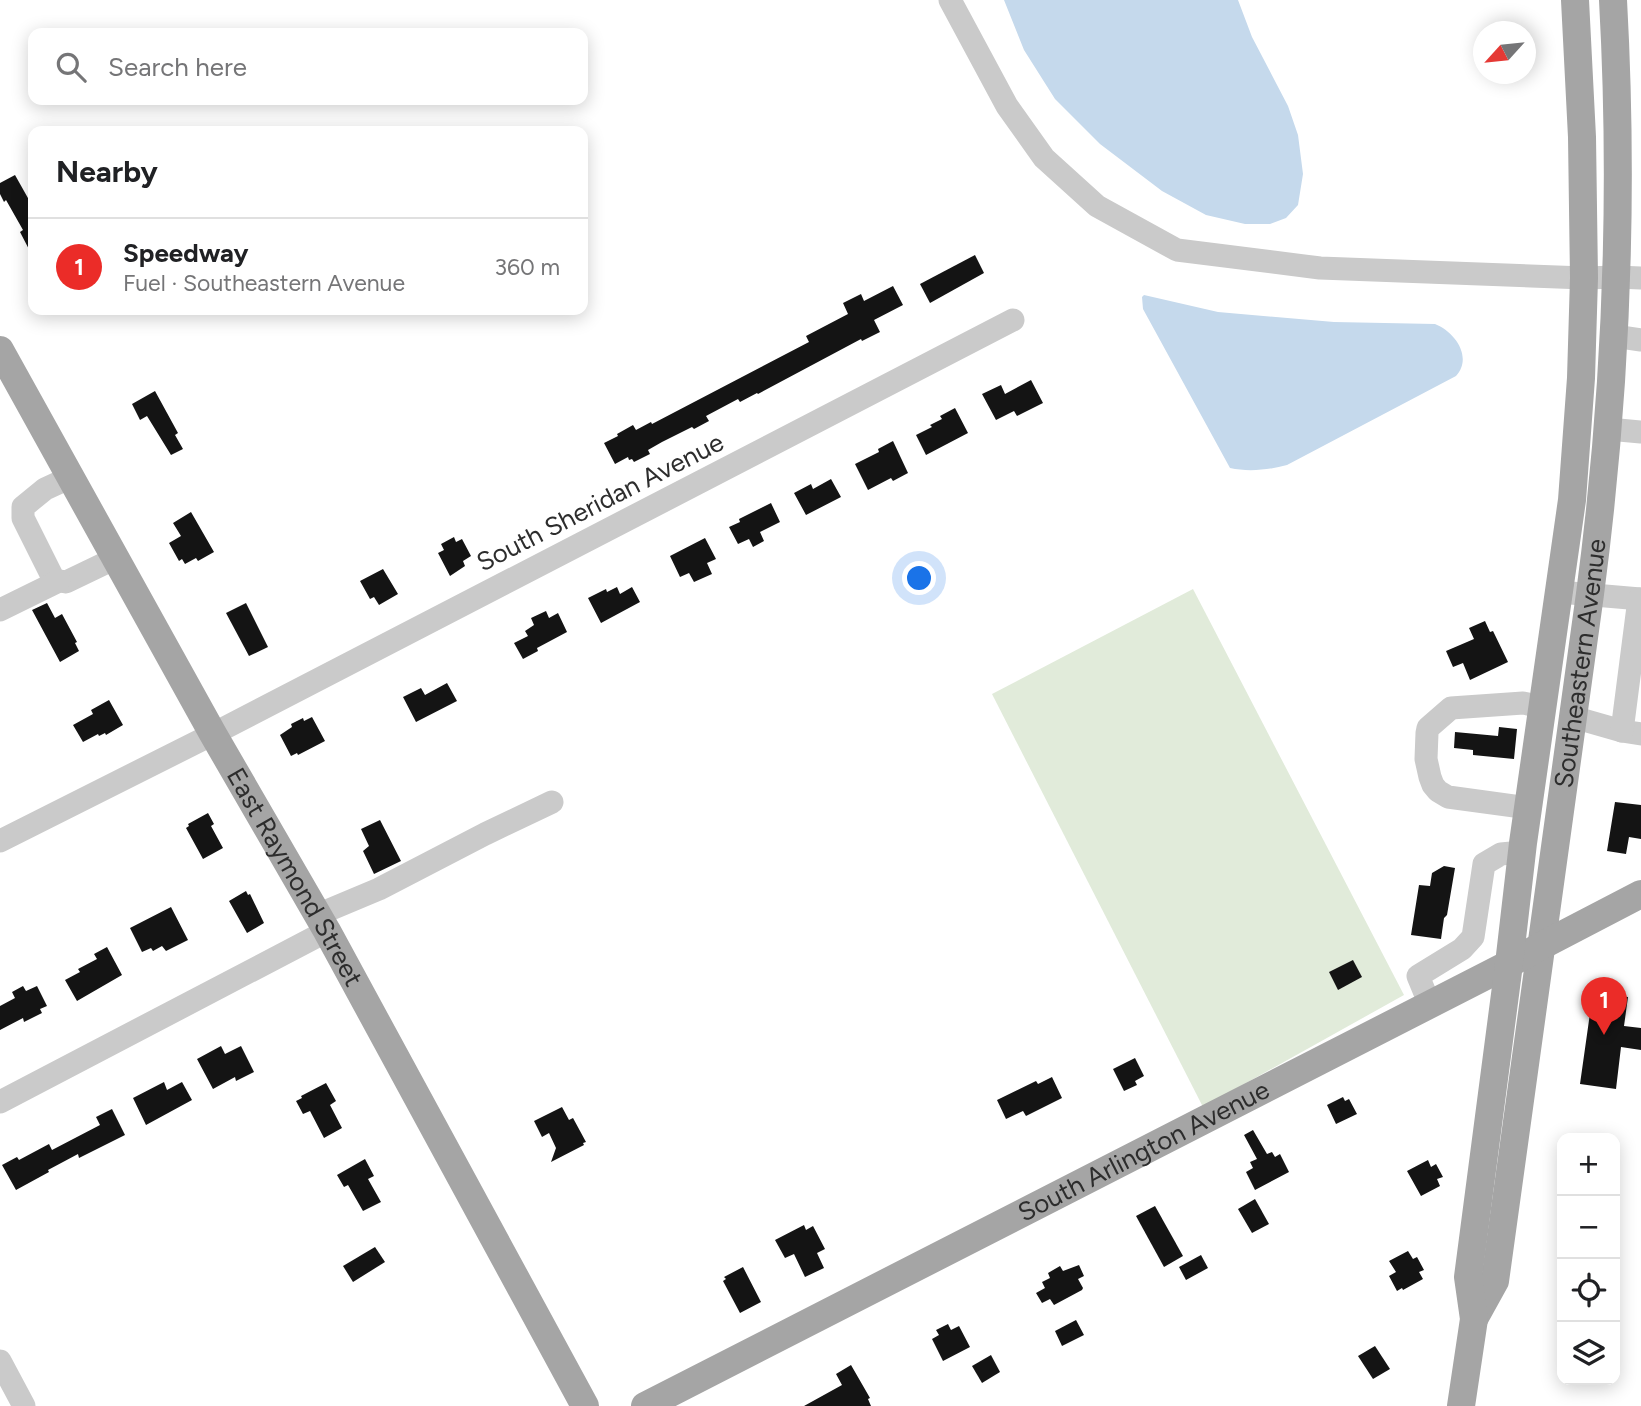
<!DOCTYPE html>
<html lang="en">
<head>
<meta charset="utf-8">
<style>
	:root { --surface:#fff; --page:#f6f6f6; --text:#202124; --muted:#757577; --line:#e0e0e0; --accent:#eb2c28 }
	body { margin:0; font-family:Figtree,sans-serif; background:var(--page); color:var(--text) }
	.controls { position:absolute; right:21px; bottom:21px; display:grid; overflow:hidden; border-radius:14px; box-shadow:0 4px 18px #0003 }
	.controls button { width:63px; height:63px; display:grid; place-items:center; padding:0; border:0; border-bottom:2px solid var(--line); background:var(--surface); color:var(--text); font:35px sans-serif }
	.compass { position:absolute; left:1473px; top:21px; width:63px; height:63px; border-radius:50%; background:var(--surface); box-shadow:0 4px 18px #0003; rotate:243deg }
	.you { position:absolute; left:920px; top:579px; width:24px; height:24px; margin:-18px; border:5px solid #fff; border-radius:50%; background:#1a73e8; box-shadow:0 0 0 10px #1a73e833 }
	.badge { display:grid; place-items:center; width:46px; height:46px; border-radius:50%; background:var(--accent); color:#fff; font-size:23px; font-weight:700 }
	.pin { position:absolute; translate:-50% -58px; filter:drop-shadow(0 2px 4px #0008) }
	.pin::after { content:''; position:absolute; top:37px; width:24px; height:21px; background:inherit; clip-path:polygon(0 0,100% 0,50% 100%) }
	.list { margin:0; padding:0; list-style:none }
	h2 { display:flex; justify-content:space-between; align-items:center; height:91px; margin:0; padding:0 28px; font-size:30px }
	h2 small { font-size:23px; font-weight:400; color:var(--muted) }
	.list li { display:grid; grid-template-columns:46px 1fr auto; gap:21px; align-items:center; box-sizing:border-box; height:98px; padding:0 28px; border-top:2px solid var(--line) }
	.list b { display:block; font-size:26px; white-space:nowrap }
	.list p { margin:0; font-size:23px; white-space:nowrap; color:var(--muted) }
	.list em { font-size:23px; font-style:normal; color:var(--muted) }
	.icon { flex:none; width:38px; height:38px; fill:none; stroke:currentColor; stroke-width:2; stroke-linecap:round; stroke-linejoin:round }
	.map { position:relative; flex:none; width:1641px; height:1406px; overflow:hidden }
	.search { position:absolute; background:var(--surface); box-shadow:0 4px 18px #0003; left:28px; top:28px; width:560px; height:77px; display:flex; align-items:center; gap:18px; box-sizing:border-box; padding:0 24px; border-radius:14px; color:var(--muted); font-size:26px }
	.panel { position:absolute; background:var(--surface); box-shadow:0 4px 18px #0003; left:28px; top:126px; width:560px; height:189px; border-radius:14px }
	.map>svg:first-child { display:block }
	.green { fill:#e1ebda }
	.water { fill:#c5d9ec }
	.building { fill:#141414 }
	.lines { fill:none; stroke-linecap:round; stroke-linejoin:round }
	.minor { stroke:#cacaca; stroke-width:23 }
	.major { stroke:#a5a5a5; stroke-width:28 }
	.labels { text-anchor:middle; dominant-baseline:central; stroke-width:7; stroke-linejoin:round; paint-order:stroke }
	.street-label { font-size:26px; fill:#2d2d2d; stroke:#fff }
</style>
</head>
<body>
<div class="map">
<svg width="1641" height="1406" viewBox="0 0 1641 1406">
	<rect width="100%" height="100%" fill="#fff"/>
	<path class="green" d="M1193,589L1404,995L1203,1107L992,694Z"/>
	<g class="water">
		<path d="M1004,0H1238L1252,37L1288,106L1298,135L1303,174L1298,205L1286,218L1270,224H1245L1206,215L1162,191L1100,144L1055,99L1024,50Z"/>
		<path d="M1144,295L1218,312L1334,322L1435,324C1455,332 1473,357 1456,376L1287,465C1269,470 1248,472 1230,468L1143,309L1142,297Z"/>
	</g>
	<g class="building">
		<path d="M15,175L33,207V257L20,232L23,230L6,200L4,202L0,194V183Z"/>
		<path d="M975,255L984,273L930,303L920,284Z"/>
		<path d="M893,286L903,305L874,320L880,332L862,341L861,339L758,394L757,393L740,402L738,399L706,416L709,421L694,429L692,427L662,442L648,450L650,454L634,462L632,459L629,460L628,457L615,464L604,443L618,436L617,434L633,425L636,430L651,422L652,424L809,342L806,336L848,314L843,303L861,294L864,301Z"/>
		<path d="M1031,380L1043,403L1017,416L1014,411L996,420L982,394L1001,385L1005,394Z"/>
		<path d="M155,391L178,433L175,435L183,449L171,455L147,416L140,420L132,404Z"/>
		<path d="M955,408L968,433L926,455L916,435L932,427L930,425L942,419L940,416Z"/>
		<path d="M893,441L908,473L893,481L891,478L868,490L855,464L879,452L878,449Z"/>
		<path d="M831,479L841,497L806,515L794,493L811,484L813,489Z"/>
		<path d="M771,503L780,522L760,532L764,541L753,547L749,539L738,544L729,527L740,522L739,519Z"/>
		<path d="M191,512L214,552L198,561L196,558L185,564L182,559L179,561L169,543L181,536L173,523Z"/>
		<path d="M454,537L456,542L462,539L471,556L463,561L465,566L450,576L438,553L444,550L441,544Z"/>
		<path d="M705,538L716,559L707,563L712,574L694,582L689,573L680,577L670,556Z"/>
		<path d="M383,569L398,594L379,605L374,597L370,599L360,581Z"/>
		<path d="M617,587L620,594L632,587L640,602L601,623L588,598L606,589L607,592Z"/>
		<path d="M47,603L55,618L62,614L77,642L75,643L79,651L60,662L32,610Z"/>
		<path d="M246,603L268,647L249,656L226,613Z"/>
		<path d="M546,611L549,618L558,613L567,632L537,648L538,651L523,659L514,643L528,636L525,631L534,625L531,618Z"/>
		<path d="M1485,621L1490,632L1493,631L1508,662L1470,680L1463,663L1453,667L1446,651L1474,639L1469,628Z"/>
		<path d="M447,683L457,701L416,722L403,697L421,688L425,695Z"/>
		<path d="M109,700L123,725L106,735L105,733L99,736L98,734L83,742L73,725L93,714L91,710Z"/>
		<path d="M312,717L325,741L298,755L297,753L291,756L280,735L292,727L291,724L303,718L304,721Z"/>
		<path d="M1499,727L1517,729L1514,759L1473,755V750L1454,748L1455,732L1498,736Z"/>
		<path d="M1615,802L1641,805V839L1629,837L1626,854L1607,851Z"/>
		<path d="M208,813L214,824L211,826L223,848L203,859L186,828L189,826L188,824Z"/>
		<path d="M380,820L401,861L374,874L363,851L369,846L361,829Z"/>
		<path d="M1444,866L1455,868L1447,915L1444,918L1441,939L1411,935L1419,885L1430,886L1432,873Z"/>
		<path d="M246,891L248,895L250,894L264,923L247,933L229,901Z"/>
		<path d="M171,907L188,940L166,951L162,946L153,951L151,948L142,952L130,928Z"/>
		<path d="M107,947L122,975L77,1001L65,980L80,972L78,969L97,959L94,954Z"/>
		<path d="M1353,960L1362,977L1338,990L1329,972Z"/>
		<path d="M23,986L26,991L37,986L47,1006L40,1009L42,1013L24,1022L23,1018L0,1030V1006L15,998L12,992Z"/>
		<path d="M1593,992L1628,997L1624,1026L1641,1028V1050L1621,1047L1616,1089L1580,1084Z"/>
		<path d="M221,1046L225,1054L241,1046L254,1072L236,1081L235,1077L213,1089L197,1059Z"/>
		<path d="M1135,1058L1144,1076L1135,1081L1137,1085L1124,1091L1113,1069Z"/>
		<path d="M1052,1077L1062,1098L1026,1116L1023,1111L1006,1119L997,1100L1036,1081L1038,1084Z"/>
		<path d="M164,1082L167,1090L182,1082L192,1100L146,1125L133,1098Z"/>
		<path d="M326,1083L336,1101L330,1105L342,1128L324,1138L310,1111L303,1114L296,1101L302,1098L301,1096Z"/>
		<path d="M1343,1097L1345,1101L1349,1099L1357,1114L1336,1124L1327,1105Z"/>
		<path d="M562,1107L569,1120L573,1118L586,1142L583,1143L584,1145L551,1162L556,1148L549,1133L542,1137L534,1121Z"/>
		<path d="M112,1109L125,1135L79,1158L78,1154L48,1170L49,1172L16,1190L2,1165L17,1157L19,1160L49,1144L52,1150L100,1125L96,1117Z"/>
		<path d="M1253,1130L1267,1154L1272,1152L1275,1157L1280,1154L1289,1172L1255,1190L1246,1172L1253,1168L1250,1162L1257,1159L1244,1135Z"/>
		<path d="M365,1159L374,1176L368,1179L381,1202L363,1211L348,1185L344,1187L337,1175Z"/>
		<path d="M1428,1160L1431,1167L1436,1164L1443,1177L1437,1179L1440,1186L1421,1196L1407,1171Z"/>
		<path d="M1255,1199L1269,1224L1252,1233L1238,1209Z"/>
		<path d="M1155,1206L1183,1256L1164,1267L1136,1216Z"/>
		<path d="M804,1225L806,1230L813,1226L825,1249L817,1253L824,1268L805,1277L794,1254L785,1258L775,1240Z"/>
		<path d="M375,1247L385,1262L353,1282L343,1266Z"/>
		<path d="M1408,1251L1413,1259L1417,1257L1424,1270L1419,1272L1423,1279L1403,1290L1402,1288L1397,1291L1389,1276L1396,1272L1389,1261Z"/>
		<path d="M1201,1255L1208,1268L1186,1280L1179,1267Z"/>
		<path d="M1079,1265L1084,1276L1078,1279L1083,1288L1082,1290L1054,1305L1050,1299L1042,1303L1036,1293L1045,1288L1042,1282L1050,1278L1048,1273L1060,1266L1063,1271Z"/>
		<path d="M743,1267L761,1302L740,1313L723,1281L726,1279L724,1277Z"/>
		<path d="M1076,1320L1084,1335L1062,1346L1055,1331Z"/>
		<path d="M948,1324L951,1330L959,1326L970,1347L943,1361L932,1339L939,1335L936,1330Z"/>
		<path d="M1375,1346L1390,1369L1373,1379L1358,1356Z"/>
		<path d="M991,1355L1000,1372L982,1383L972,1366Z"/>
		<path d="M851,1365L870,1398L868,1399L871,1406H804L842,1385L836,1374Z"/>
	</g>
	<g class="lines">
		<g class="minor">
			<path d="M950,0L1007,106L1044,158L1097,206L1177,250L1320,268L1584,278L1617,277L1641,278"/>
			<path d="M1614,336L1641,340"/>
			<path d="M1608,429L1641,432"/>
			<path d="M71,477L45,489L23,507V518L54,580L66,582L116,558"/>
			<path d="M1559,592L1641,599"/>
			<path d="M0,610L59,581"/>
			<path d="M1573,717L1622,731L1641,734"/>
			<path d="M1622,731L1639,599"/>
			<path d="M1528,808L1448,797L1438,791L1433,785L1430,777L1426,759L1427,733L1428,728L1451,708L1523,703L1543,707"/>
			<path d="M0,841L213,734L1013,320"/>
			<path d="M317,915L379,889L485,834L552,802"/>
			<path d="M1430,1005L1418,976L1462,949L1473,937L1484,864L1501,854L1522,852"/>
			<path d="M0,1102L327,931"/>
			<path d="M0,1361L24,1406"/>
		</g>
		<g class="major">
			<path id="s1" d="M0,350L213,734L327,931L585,1406"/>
			<path id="s2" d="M1474,1319L1495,1281L1590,594C1616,397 1624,198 1613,0"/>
			<path id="s3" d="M645,1406L1509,964L1541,946L1641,894"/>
			<path d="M1461,1406L1474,1319L1468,1277L1509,964L1523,843L1572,500L1581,378L1584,278L1582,137L1575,0"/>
		</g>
	</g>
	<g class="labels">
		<g class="street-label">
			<text transform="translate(600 502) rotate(-27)">South Sheridan Avenue</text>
			<text stroke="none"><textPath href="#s2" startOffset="667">Southeastern Avenue</textPath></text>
			<text stroke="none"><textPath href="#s1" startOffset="604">East Raymond Street</textPath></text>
			<text stroke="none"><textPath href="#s3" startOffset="560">South Arlington Avenue</textPath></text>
		</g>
	</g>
</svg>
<div class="controls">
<button>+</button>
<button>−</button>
<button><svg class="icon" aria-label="locate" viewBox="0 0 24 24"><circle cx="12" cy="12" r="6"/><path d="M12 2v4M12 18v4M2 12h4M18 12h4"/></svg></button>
<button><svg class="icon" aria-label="layers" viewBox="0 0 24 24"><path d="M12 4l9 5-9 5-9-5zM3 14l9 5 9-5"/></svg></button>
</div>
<svg class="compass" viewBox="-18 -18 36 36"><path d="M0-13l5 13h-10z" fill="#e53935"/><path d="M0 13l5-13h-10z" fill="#757577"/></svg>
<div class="you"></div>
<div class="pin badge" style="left:1604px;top:1035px">1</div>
<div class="search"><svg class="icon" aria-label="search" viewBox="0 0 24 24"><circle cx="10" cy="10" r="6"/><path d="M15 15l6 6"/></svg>Search here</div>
<section class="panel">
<h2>Nearby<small></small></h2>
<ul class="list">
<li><span class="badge">1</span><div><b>Speedway</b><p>Fuel · Southeastern Avenue</p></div><em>360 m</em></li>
</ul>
</section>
</div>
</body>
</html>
